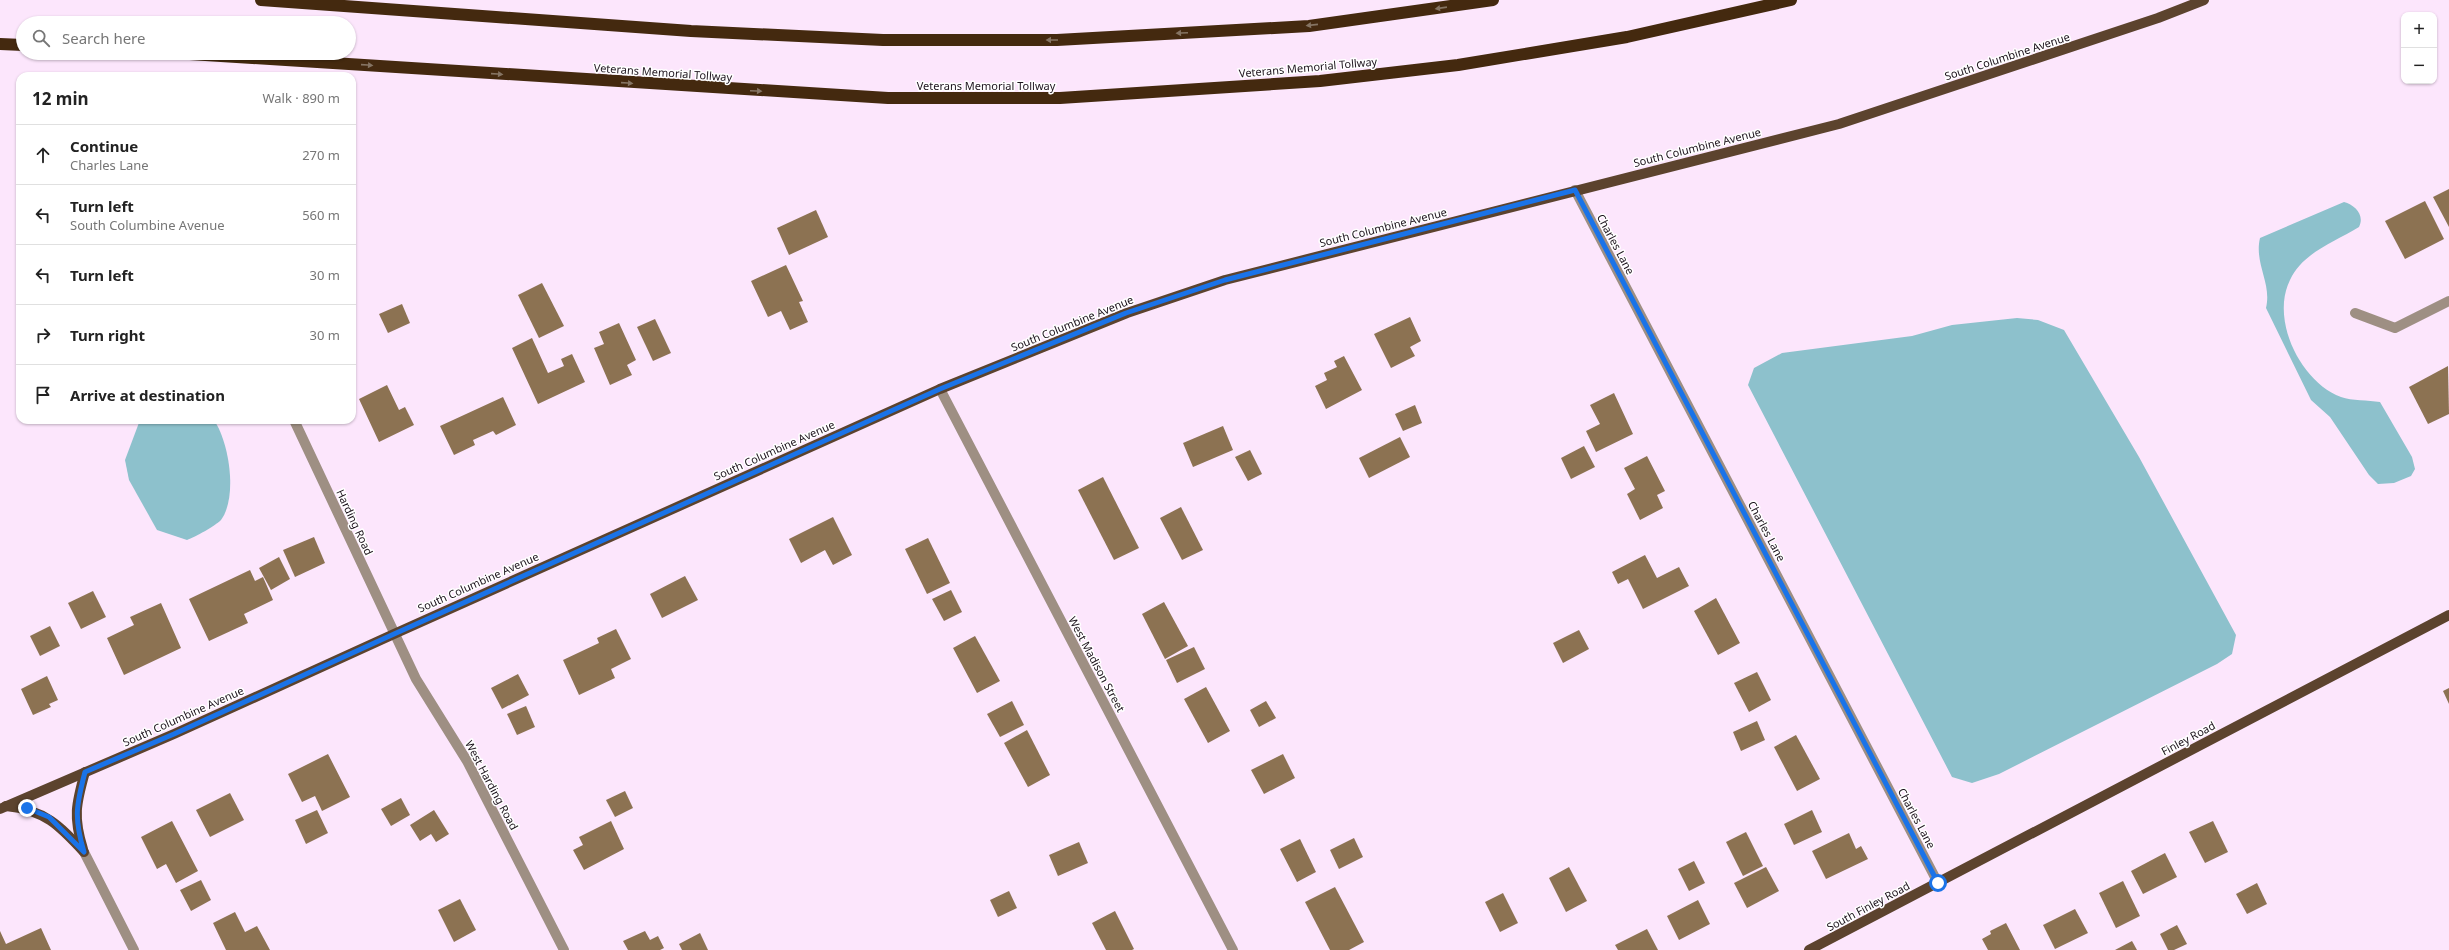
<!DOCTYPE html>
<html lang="en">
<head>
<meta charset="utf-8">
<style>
	:root { --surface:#fff; --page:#f6f6f6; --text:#222; --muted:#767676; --line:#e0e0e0 }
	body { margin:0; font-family:"Noto Sans",sans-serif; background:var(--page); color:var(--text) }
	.controls { position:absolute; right:12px; top:12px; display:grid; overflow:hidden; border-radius:8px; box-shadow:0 1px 3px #0004 }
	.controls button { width:36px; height:36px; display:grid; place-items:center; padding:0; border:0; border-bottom:1px solid var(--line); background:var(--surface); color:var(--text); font:20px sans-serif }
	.stop { position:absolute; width:12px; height:12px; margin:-9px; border:3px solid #1a73e8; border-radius:50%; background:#fff }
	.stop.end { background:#1a73e8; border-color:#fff; box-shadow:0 1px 4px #0008 }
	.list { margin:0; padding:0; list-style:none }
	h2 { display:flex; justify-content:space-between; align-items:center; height:52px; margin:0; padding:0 16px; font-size:17px }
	h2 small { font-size:13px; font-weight:400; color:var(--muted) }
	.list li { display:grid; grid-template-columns:26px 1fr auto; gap:12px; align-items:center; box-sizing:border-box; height:60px; padding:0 16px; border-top:1px solid var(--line) }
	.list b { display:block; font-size:15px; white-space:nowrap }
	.list p { margin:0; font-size:13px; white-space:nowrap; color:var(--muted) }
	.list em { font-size:13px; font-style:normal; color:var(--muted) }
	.icon { flex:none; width:22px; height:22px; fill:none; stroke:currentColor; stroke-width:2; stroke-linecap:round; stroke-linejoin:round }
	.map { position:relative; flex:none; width:2449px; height:950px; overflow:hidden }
	.search { position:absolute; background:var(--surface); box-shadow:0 1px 3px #0004; left:16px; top:16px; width:340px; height:44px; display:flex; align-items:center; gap:10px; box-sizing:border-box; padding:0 14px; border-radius:22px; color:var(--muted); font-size:15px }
	.panel { position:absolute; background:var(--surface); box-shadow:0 1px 3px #0004; left:16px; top:72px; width:340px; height:352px; border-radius:12px }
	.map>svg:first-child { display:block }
	.water { fill:#8dc1cc }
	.building { fill:#8c7252 }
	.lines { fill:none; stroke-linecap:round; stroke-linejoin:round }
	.minor { stroke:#9e8f83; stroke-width:10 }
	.major { stroke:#5c432e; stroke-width:10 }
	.highway { stroke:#44290f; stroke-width:12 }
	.oneway { fill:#857463 }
	.route { stroke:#1a73e8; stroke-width:5 }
	.labels { text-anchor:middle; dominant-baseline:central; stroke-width:3; stroke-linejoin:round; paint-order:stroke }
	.street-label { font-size:11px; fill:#1c121c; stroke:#fff }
</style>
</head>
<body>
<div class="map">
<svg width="2449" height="950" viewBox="0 0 2449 950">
	<rect width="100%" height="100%" fill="#fce6fc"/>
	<g class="water">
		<path d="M2344,202C2355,205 2365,215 2359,227C2335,242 2303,252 2290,280C2270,320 2301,382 2341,397C2352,401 2368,400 2380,402L2412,457L2415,469L2411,476L2394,483L2378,484L2369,475L2330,417L2311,400L2266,308C2272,283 2254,264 2260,238Z"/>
		<path d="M2017,318L2038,320L2064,330L2139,457L2236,635L2232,654L2217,664L1999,774L1972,783L1952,777L1748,385L1754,368L1782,353L1912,336L1952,325Z"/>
		<path d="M140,420H214C229,442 238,497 221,520C215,526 195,537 187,540L157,530L129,480L125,460Z"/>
	</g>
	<g class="building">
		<path d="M2449,189V227L2433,197Z"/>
		<path d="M2425,201L2444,239L2405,259L2385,221Z"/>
		<path d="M816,210L828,237L789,255L777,228Z"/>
		<path d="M786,265L803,301L799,302L808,322L790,330L781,311L768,317L751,281Z"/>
		<path d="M542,283L564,326L539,338L518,295Z"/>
		<path d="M402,304L410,323L388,333L379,314Z"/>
		<path d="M1410,317L1421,341L1410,347L1415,356L1391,368L1374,334Z"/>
		<path d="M655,319L671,353L653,361L637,327Z"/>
		<path d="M619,323L636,360L627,365L632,375L610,385L594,348L604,344L599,332Z"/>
		<path d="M532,338L548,373L564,366L561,359L572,354L585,382L538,404L512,348Z"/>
		<path d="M1344,356L1362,390L1326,409L1315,386L1327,380L1324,373L1337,367L1334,361Z"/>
		<path d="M2448,366L2449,414L2428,424L2409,387Z"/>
		<path d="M387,385L399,410L405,407L414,425L379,442L359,399Z"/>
		<path d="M1614,393L1633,434L1596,452L1586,431L1600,424L1590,405Z"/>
		<path d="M503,397L516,425L496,435L493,431L473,440L475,445L454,455L440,426Z"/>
		<path d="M1415,405L1422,423L1403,431L1395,414Z"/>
		<path d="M1223,426L1233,450L1193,467L1183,443Z"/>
		<path d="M1400,437L1410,457L1369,478L1359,458Z"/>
		<path d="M1584,446L1595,467L1571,479L1561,458Z"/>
		<path d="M1250,450L1262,474L1248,481L1235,457Z"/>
		<path d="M1647,456L1665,491L1657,495L1663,508L1640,520L1627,494L1635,489L1624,468Z"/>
		<path d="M1103,477L1139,548L1114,560L1078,490Z"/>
		<path d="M1181,507L1203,550L1182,560L1160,518Z"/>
		<path d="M833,517L852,555L833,565L825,550L801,563L789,539Z"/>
		<path d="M314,537L325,563L295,577L283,550Z"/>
		<path d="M928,538L950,583L927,594L905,549Z"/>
		<path d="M1645,555L1657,578L1679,567L1689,586L1643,609L1628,579L1618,584L1612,572Z"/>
		<path d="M279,557L290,579L271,590L259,568Z"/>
		<path d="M250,570L255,581L263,577L273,600L244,614L248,623L209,641L189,599Z"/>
		<path d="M685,576L698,600L662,618L650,594Z"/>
		<path d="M951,590L962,612L944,621L932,599Z"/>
		<path d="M93,591L106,617L81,629L68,603Z"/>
		<path d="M1716,598L1740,643L1718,655L1694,611Z"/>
		<path d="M1164,602L1188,646L1165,659L1142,614Z"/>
		<path d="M161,603L181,648L124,675L107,638L134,625L130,617Z"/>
		<path d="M50,626L60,646L40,656L30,636Z"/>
		<path d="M616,629L631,659L611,669L615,678L579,695L563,660L599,643L597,638Z"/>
		<path d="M1579,630L1589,649L1563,663L1553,643Z"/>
		<path d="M975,636L1000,681L977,693L953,648Z"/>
		<path d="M1194,647L1205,669L1177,683L1166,660Z"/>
		<path d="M1757,672L1771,700L1749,712L1734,683Z"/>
		<path d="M518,674L529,695L502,709L491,688Z"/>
		<path d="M47,676L58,700L49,704L51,707L33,715L21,689Z"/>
		<path d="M1206,687L1230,731L1208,743L1184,699Z"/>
		<path d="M2449,688V704L2443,691Z"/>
		<path d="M1012,701L1024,725L1000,737L987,714Z"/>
		<path d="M1266,701L1276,718L1259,727L1250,710Z"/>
		<path d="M526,706L535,727L517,735L507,714Z"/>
		<path d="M1757,721L1765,740L1741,751L1733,732Z"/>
		<path d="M1027,730L1050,775L1028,787L1004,743Z"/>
		<path d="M1796,735L1820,779L1797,791L1774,747Z"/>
		<path d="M328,754L350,797L322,811L315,796L302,802L288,774Z"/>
		<path d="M1283,754L1295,778L1264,794L1251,770Z"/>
		<path d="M625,791L633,808L615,817L606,800Z"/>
		<path d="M230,793L244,820L210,837L196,810Z"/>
		<path d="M401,798L410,815L391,826L381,809Z"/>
		<path d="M317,810L328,833L306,844L295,820Z"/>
		<path d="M434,810L449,834L436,842L431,834L420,841L410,825Z"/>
		<path d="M1812,810L1822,832L1794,845L1784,824Z"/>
		<path d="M172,821L198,871L176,883L166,864L157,869L141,837Z"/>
		<path d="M611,821L624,849L584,870L573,850L583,845L579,837Z"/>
		<path d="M2213,821L2228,852L2205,863L2189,832Z"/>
		<path d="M1746,832L1763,866L1743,876L1726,842Z"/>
		<path d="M1849,833L1856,849L1861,846L1868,859L1826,879L1812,851Z"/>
		<path d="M1354,838L1363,857L1339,869L1330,850Z"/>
		<path d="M1300,839L1316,872L1297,882L1280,849Z"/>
		<path d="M1079,842L1088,863L1058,876L1049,855Z"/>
		<path d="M2165,853L2177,877L2143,894L2131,871Z"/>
		<path d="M1694,861L1705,883L1689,891L1678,869Z"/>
		<path d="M1569,867L1587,901L1566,912L1549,878Z"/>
		<path d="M1766,867L1779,891L1747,908L1734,883Z"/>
		<path d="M201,880L211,900L191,911L180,890Z"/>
		<path d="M2123,881L2140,916L2116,928L2099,893Z"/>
		<path d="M2257,883L2267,904L2247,914L2236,894Z"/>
		<path d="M1335,887L1364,942L1349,950H1330L1305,902Z"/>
		<path d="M1009,891L1017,908L998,917L990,900Z"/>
		<path d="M1503,893L1518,923L1500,932L1485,902Z"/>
		<path d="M460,899L476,930L454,942L438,910Z"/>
		<path d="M1698,900L1710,924L1679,940L1667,916Z"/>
		<path d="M2075,909L2088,933L2055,949L2043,925Z"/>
		<path d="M1115,911L1134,949L1132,950H1106L1092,923Z"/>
		<path d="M235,912L245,932L257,926L270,950H226L213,923Z"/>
		<path d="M2006,923L2020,950H1988L1982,939L1991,934L1990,931Z"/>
		<path d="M2177,925L2187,944L2174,950H2168L2160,934Z"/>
		<path d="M41,928L51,950H0V931L6,944Z"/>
		<path d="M1647,929L1658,950H1618L1615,945Z"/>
		<path d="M645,931L650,940L658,936L664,948L660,950H628L623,941Z"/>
		<path d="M700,933L708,950H682L679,944Z"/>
		<path d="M2132,941L2137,950H2115Z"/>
	</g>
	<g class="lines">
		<g class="minor">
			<path d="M1575,190L1938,883"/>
			<path d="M2355,313L2395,328L2449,301"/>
			<path d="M940,389L1233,950"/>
			<path d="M294,420L416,679L467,761L564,950"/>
			<path d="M84,852L134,950"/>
		</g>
		<g class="major">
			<path d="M6,806C45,810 59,825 84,852"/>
			<path d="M0,809L174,734L394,634L940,389L1127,313L1225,280L1839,124L2158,18L2204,0"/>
			<path d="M83,849C73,817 76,804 85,772"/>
			<path d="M1809,950L2449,615"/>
		</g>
		<g class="highway">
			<path d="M261,0L691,31L883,40H1057L1309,26L1493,0"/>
			<path d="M0,44L23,45"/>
			<path d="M174,53L888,98H1060L1320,81L1458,65L1627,37L1791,0"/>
		</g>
	</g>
	<defs><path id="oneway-solid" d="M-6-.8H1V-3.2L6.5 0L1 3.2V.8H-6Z"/></defs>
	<g class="oneway">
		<use href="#oneway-solid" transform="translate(1441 8) rotate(172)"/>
		<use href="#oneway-solid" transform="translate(1312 25) rotate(174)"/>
		<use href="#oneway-solid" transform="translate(1182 33) rotate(177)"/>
		<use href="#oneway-solid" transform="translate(1052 40) rotate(180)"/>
		<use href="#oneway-solid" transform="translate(367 65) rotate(4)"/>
		<use href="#oneway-solid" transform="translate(497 74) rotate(4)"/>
		<use href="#oneway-solid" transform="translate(627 83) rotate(4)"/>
		<use href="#oneway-solid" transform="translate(756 91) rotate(3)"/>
	</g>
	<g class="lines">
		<path class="route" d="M27,808L49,817L84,852C74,818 76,806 85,772L174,734L394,634L940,389L1126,313L1225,280L1575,190L1938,883"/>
	</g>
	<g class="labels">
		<g class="street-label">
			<text transform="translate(2007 56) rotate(-18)">South Columbine Avenue</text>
			<text transform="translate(1308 67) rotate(-5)">Veterans Memorial Tollway</text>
			<text transform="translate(663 72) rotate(4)">Veterans Memorial Tollway</text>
			<text x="986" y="85">Veterans Memorial Tollway</text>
			<text transform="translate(1697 147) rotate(-14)">South Columbine Avenue</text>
			<text transform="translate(1383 227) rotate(-14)">South Columbine Avenue</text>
			<text transform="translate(1616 244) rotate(62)">Charles Lane</text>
			<text transform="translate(1072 323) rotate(-22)">South Columbine Avenue</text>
			<text transform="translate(774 450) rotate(-24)">South Columbine Avenue</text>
			<text transform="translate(355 522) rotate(65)">Harding Road</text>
			<text transform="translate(1767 531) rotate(62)">Charles Lane</text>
			<text transform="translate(478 582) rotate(-24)">South Columbine Avenue</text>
			<text transform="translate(1097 664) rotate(62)">West Madison Street</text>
			<text transform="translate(183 716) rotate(-24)">South Columbine Avenue</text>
			<text transform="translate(2188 738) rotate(-28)">Finley Road</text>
			<text transform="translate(492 785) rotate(62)">West Harding Road</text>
			<text transform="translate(1917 818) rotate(62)">Charles Lane</text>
			<text transform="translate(1868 906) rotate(-28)">South Finley Road</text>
		</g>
	</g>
</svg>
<div class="controls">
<button>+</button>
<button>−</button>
</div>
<div class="stop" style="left:1938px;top:883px"></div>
<div class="stop end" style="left:27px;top:808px"></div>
<div class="search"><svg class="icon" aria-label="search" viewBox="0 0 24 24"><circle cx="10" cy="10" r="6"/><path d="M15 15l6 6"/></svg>Search here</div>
<section class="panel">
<h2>12 min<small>Walk · 890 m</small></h2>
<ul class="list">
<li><svg class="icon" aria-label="ahead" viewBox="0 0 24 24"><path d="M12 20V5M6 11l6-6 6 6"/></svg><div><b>Continue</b><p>Charles Lane</p></div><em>270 m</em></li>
<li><svg class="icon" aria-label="left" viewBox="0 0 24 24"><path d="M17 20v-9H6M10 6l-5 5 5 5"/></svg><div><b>Turn left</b><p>South Columbine Avenue</p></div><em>560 m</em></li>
<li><svg class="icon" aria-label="left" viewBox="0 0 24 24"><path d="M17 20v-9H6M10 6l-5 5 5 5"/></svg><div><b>Turn left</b></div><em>30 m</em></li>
<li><svg class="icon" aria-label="right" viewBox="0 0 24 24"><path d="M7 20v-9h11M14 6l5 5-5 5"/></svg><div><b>Turn right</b></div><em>30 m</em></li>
<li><svg class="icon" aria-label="arrive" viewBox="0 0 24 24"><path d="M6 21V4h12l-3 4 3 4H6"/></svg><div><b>Arrive at destination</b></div></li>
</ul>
</section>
</div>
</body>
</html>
